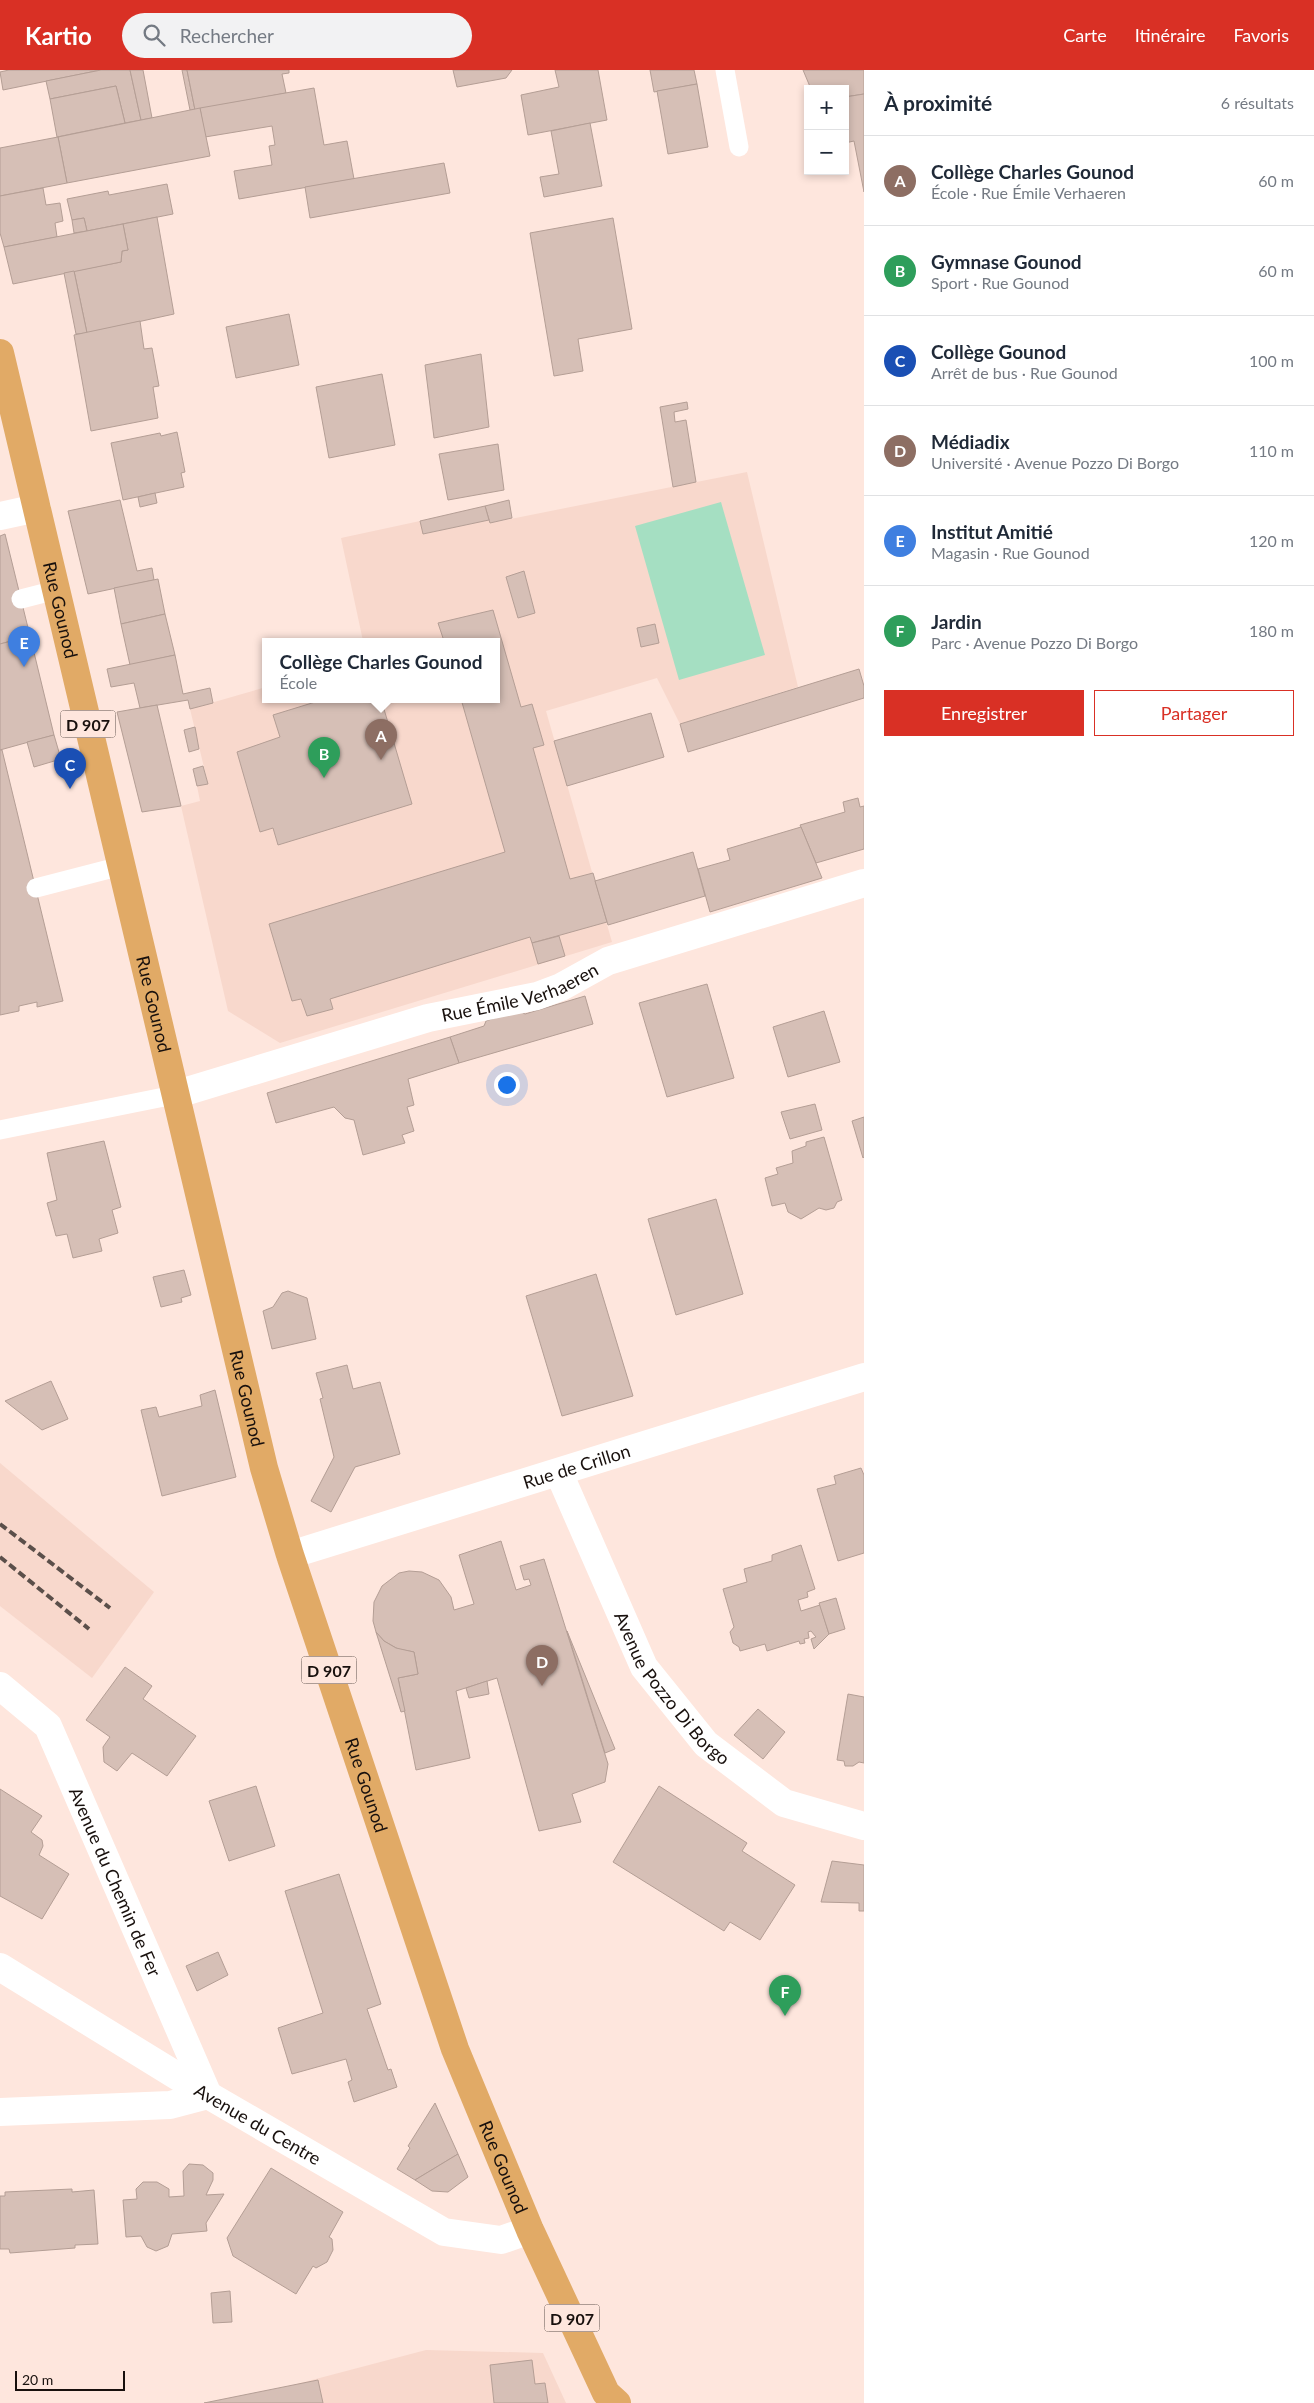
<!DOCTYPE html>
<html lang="fr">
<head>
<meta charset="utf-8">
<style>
	:root { --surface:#fff; --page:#f2f2f3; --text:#1f2937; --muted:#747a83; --line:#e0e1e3; --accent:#d93025 }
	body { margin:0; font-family:Lato,sans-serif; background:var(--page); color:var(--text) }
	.controls { position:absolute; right:15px; top:15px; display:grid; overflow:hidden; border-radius:0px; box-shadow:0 2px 8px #0003 }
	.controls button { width:45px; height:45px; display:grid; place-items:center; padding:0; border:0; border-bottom:1px solid var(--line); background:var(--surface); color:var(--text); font:25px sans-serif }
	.scale { position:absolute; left:15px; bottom:12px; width:110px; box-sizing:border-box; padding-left:5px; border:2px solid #18100d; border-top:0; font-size:14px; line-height:18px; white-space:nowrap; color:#18100d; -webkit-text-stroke:4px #fee6dd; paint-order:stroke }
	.you { position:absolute; left:506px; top:1014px; width:18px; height:18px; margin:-12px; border:4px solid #fff; border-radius:50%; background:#1a73e8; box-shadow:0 0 0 8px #1a73e833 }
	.badge { display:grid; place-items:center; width:32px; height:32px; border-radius:50%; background:var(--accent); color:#fff; font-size:16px; font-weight:700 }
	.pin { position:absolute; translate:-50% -41px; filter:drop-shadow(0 1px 2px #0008) }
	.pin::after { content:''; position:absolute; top:26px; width:18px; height:15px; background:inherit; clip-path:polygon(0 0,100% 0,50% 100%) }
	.popup { position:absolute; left:262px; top:568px; width:238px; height:65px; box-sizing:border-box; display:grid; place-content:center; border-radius:0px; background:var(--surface); filter:drop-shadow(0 1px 4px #0005); font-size:16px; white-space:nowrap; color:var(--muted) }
	.popup b { font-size:19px; color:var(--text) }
	.popup::after { content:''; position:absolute; left:50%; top:100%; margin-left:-10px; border:10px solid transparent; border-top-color:var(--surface) }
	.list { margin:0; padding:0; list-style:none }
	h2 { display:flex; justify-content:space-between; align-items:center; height:65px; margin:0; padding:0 20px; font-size:21px }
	h2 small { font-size:16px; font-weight:400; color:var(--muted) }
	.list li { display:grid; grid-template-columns:32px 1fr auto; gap:15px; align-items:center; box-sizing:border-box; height:90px; padding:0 20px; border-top:1px solid var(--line) }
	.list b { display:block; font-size:19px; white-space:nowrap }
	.list p { margin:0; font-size:16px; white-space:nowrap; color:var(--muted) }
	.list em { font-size:16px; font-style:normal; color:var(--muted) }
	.actions { display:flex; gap:10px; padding:15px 20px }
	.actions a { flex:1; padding:11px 0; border:1px solid var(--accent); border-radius:0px; text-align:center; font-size:18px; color:var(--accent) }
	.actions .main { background:var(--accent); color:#fff }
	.icon { flex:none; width:28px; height:28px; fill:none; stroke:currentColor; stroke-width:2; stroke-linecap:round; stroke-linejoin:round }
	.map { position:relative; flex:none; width:864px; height:2333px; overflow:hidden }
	header { display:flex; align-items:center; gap:30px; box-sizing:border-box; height:70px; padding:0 25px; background:var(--accent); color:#fff }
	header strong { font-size:24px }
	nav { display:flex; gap:28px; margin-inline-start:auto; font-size:18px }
	.search { width:350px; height:45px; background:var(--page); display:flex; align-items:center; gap:12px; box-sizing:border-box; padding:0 18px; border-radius:28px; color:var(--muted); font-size:19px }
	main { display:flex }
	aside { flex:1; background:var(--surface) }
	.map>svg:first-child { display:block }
	.built { fill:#f8d8cc }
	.green { fill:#a5dfc2 }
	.building { fill:#d6bfb6; stroke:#b49e95 }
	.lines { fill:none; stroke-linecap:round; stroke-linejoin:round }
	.lane { stroke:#fff; stroke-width:19 }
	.street { stroke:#fff; stroke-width:28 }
	.primary { stroke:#e1aa66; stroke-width:28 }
	.rail { stroke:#5b4f4a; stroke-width:4; stroke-dasharray:8 4; stroke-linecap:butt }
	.labels { text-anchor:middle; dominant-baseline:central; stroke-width:5; stroke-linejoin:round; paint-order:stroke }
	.shield { fill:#fee6dd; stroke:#5d504b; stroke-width:1 }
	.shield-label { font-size:16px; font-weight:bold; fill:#18100d }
	.street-label { font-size:18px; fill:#18100d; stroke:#fee6dd }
</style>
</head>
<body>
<header>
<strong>Kartio</strong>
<div class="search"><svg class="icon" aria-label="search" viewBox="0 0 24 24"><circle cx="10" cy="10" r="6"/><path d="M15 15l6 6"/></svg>Rechercher</div>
<nav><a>Carte</a><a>Itinéraire</a><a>Favoris</a></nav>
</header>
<main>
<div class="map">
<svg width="864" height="2333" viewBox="0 0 864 2333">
	<rect width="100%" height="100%" fill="#fee6dd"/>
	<g class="built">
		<path d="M747,402L798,617L680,654L657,608L546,641L612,872L280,973L228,941L181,736L200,731L197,716L208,714L190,639L266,617V629H496V571H363L341,468L420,451L424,464L489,450L490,453Z"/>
		<path d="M0,1393L154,1522L92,1608L0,1536Z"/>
		<path d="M426,2280L543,2283L566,2333H225Z"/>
	</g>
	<path class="green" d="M721,432L765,585L679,610L635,456Z"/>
	<g class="building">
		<path d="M9,0H101L3,20L0,2Z"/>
		<path d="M101,0H130L141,50L125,53L116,16L50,29L46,11Z"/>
		<path d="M130,0H143L152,48L141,50Z"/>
		<path d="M182,0H187L195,40H190Z"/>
		<path d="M187,0H289V3L282,4L286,23L195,40Z"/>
		<path d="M453,0H512L506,8L457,17Z"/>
		<path d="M555,0H598L607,50L528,65L521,25L559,17Z"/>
		<path d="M650,0H694L697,14L654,22Z"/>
		<path d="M803,0H864V24L845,27V19H811Z"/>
		<path d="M697,14L708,77L668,84L657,21Z"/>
		<path d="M116,16L125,53L57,67L50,29Z"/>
		<path d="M314,18L324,75L347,71L354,109L239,129L234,101L272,95L269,76L275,75L272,56L205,67L200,38Z"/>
		<path d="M864,24V122L854,71L845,73V27Z"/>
		<path d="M200,38L210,86L67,113L58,67Z"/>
		<path d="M590,53L602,116L544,127L540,107L559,104L551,61Z"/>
		<path d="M58,67L67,113L0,126V78Z"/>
		<path d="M444,93L450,123L310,148L305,117Z"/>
		<path d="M167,114L173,144L87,161L84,148L72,150L67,129L108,121L109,125Z"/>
		<path d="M43,118L46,135L60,133L63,151L55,153L57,167L4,177L0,163V126Z"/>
		<path d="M157,147L174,244L87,263L74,201L121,192L122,181L128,180L123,154Z"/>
		<path d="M84,148L87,161L74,163L72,150Z"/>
		<path d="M613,148L632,259L578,269L583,301L554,306L530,163Z"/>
		<path d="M123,154L128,180L122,181L121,192L13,214L4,177Z"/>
		<path d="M74,201L87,263L76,264L64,203Z"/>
		<path d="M289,244L299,295L236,308L226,257Z"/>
		<path d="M140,251L144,279L152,278L159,316L153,317L158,348L91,361L74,265Z"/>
		<path d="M481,284L489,357L434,368L425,295Z"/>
		<path d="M382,304L395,375L329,388L316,317Z"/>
		<path d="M687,332L688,339L674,342L675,352L686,350L696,412L673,417L660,337Z"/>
		<path d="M177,362L185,402L181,403L184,417L123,430L111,373L160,363L161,366Z"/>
		<path d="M498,374L504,420L448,430L439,384Z"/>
		<path d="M155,423L157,433L140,437L138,427Z"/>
		<path d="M120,430L137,501L152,498L154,510L88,524L68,441Z"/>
		<path d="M509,430L512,448L490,453L485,436Z"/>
		<path d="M485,436L489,450L423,464L420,451Z"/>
		<path d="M5,464L30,566L0,574V466Z"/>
		<path d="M524,501L535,543L518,548L506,507Z"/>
		<path d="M158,509L165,544L121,554L114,518Z"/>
		<path d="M493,540L521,637L532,634L544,675L533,678L570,809L593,803L607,852L532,873L530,867L330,929L333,939L307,946L301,929L292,931L269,854L505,782L461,629H496V571H444L438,553Z"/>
		<path d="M165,544L175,585L130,595L121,554Z"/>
		<path d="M655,554L659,573L641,577L637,558Z"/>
		<path d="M30,566L54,665L0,680V574Z"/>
		<path d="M175,585L183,624L210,618L213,633L190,639L188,630L140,638L134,613L111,617L107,599Z"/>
		<path d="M859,599L864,616V628L688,682L680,654Z"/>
		<path d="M325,629H381L412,734L278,775L273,758L260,762L237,682L280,667L273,645Z"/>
		<path d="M157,635L181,736L142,742L117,642Z"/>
		<path d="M651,643L664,687L567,716L554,671Z"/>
		<path d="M195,657L199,679L189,682L184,660Z"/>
		<path d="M54,665L61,689L34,697L27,672Z"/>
		<path d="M0,680H2L63,931L37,937V932L19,936V941L0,945Z"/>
		<path d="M203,696L208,714L197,716L193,699Z"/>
		<path d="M858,728L860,737L864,736V779L816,793L800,755L845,742L843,732Z"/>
		<path d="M801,757L822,808L710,842L698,799L730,790L727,779Z"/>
		<path d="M693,782L705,826L608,855L595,811Z"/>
		<path d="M559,866L565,886L538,894L532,873Z"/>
		<path d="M707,914L734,1008L667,1027L639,933Z"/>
		<path d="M585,926L593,954L459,993L450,967L484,956L486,951L518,940L525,944Z"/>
		<path d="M824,941L840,992L788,1007L773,957Z"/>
		<path d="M450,967L459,993L408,1009L414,1035L407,1037L414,1061L402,1065L405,1073L363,1085L354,1050L345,1048L334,1037L276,1053L267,1023Z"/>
		<path d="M815,1034L822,1060L790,1069L781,1042Z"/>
		<path d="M864,1047V1087L863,1088L852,1051Z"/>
		<path d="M824,1067L842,1130L837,1132L834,1138L826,1140L819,1138L801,1149L788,1142L785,1133L772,1136L765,1108L778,1104L776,1098L793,1093L792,1081L806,1076V1072Z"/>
		<path d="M104,1071L121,1137L112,1140L118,1163L99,1169L102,1181L73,1188L67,1164L56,1166L47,1133L57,1130L47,1083Z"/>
		<path d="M716,1129L743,1224L676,1245L648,1149Z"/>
		<path d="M184,1200L191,1225L181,1228L182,1232L161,1237L153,1207Z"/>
		<path d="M596,1204L633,1326L562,1346L526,1226Z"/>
		<path d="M288,1221L307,1228L316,1269L272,1279L263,1241L273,1237L282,1223Z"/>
		<path d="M347,1295L353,1319L380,1312L400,1384L355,1397L331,1442L311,1431L334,1387L320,1329L323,1328L316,1303Z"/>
		<path d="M51,1311L68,1349L42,1360L5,1331Z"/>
		<path d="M215,1320L236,1407L162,1426L141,1340L156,1337L159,1347L202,1336L200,1325Z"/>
		<path d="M861,1398L864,1405V1483L838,1491L817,1419L836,1414L834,1406Z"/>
		<path d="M501,1471L516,1520L531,1515L529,1509L524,1510L520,1496L544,1489L608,1694L605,1712L572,1724L581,1752L539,1761L497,1608L456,1621L470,1688L416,1700L398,1608L418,1604L414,1582L398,1579L384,1571L376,1562L373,1551L374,1532L382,1516L399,1503L409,1501L422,1502L439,1510L451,1527L454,1540L474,1534L459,1485Z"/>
		<path d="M801,1475L815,1519L807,1522L808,1527L798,1530L801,1541L820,1535L829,1564L814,1579L811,1569L816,1567L811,1561L808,1562L809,1568L804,1569L805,1573L800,1574L799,1571L767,1581L765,1574L740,1581L739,1577L733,1573L730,1562L734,1557L723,1519L747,1512L744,1499L772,1491V1485Z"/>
		<path d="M836,1528L845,1559L829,1564L819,1533Z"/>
		<path d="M567,1561L615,1679L605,1683Z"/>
		<path d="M376,1562L384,1571L396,1578L414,1582L418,1604L398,1608L405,1641L401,1642Z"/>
		<path d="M125,1597L152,1616L143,1629L196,1666L167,1706L132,1683L117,1701L104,1692L103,1677L110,1667L86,1650Z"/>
		<path d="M487,1611L489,1624L469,1628L466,1618Z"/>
		<path d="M848,1624L864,1627V1693L859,1692L853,1696H845L844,1691L837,1690Z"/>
		<path d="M758,1639L785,1662L763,1689L734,1665Z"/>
		<path d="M256,1716L275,1776L229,1791L209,1731Z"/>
		<path d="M659,1716L747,1773L742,1781L795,1815L760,1870L730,1852L724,1861L613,1792Z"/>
		<path d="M0,1719L42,1746L31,1762L42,1770L43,1776L39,1785L69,1804L42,1849L0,1826Z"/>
		<path d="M832,1791L864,1795V1841H859V1833L821,1832Z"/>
		<path d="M339,1804L381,1934L367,1939L388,2000L391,1999L397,2017L354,2032L348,2012L352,2010L346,1989L292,2004L278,1958L323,1943L285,1821Z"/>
		<path d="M218,1882L228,1905L197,1921L186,1896Z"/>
		<path d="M435,2033L458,2084L415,2110L397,2099L410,2078L408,2076Z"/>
		<path d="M458,2084L468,2107L448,2122L432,2121L415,2110Z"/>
		<path d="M189,2094L203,2095L213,2103V2110L206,2125L224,2124L206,2153L207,2161L172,2164L168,2176L156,2181L147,2177L141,2166L126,2167L123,2130L137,2129L136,2119L143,2112H157L169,2119V2127L184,2126L183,2101Z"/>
		<path d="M271,2098L343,2142L329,2167L332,2169L333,2180L327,2192L316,2198L313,2196L296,2224L233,2186L227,2168Z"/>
		<path d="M72,2119V2122L94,2120L98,2174L75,2175V2178L10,2183L9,2179H0V2126H5V2122Z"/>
		<path d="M230,2221L232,2252L213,2253L211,2223Z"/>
		<path d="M532,2290L535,2314L545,2313L548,2333H494L490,2295Z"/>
		<path d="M318,2310L323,2333H204Z"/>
	</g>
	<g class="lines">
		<g class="lane">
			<path d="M725,0L739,77"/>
			<path d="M21,529L56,520"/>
			<path d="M36,818L121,796"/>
			<path d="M0,1060L174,1025"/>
		</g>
		<g class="street">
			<path d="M0,446L37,438"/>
			<path id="s1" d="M174,1025L428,948L537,926L561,917L608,891L864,813"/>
			<path id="s2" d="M559,1403L644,1597L706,1674L784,1733L864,1756"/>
			<path id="s3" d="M290,1485L864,1307"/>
			<path id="s4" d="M0,1616L48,1656L208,2025L170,2035L0,2042"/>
			<path id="s5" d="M0,1897L208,2025L444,2162L501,2170L530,2160"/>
		</g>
		<path class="primary" id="s6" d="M0,283L264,1398L290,1485L455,1979L530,2160L606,2323L617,2333"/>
		<g class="rail">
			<path d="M0,1454L110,1538"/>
			<path d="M0,1487L89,1559"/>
		</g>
	</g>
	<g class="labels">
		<g class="shield">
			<rect x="60.5" y="640.5" width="55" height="27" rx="4"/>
			<rect x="301.5" y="1586.5" width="55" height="27" rx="4"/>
			<rect x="544.5" y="2234.5" width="55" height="27" rx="4"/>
		</g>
		<g class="shield-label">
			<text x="88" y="654">D 907</text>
			<text x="329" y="1600">D 907</text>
			<text x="572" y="2248">D 907</text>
		</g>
		<g class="street-label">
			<text stroke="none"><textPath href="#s6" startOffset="264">Rue Gounod</textPath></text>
			<text stroke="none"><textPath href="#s1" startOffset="361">Rue Émile Verhaeren</textPath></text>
			<text stroke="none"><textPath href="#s6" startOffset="669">Rue Gounod</textPath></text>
			<text stroke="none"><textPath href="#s6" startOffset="1074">Rue Gounod</textPath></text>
			<text stroke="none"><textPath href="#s3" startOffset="300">Rue de Crillon</textPath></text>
			<text stroke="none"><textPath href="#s2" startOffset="245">Avenue Pozzo Di Borgo</textPath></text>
			<text stroke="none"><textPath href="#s6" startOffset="1479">Rue Gounod</textPath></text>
			<text stroke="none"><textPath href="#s4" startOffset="232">Avenue du Chemin de Fer</textPath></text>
			<text stroke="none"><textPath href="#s5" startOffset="302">Avenue du Centre</textPath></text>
			<text stroke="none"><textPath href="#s6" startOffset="1885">Rue Gounod</textPath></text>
		</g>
	</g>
</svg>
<div class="controls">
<button>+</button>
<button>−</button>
</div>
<div class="scale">20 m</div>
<div class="you"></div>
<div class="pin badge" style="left:381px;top:690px;background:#8d6e63">A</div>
<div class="popup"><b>Collège Charles Gounod</b>École</div>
<div class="pin badge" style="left:324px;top:708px;background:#2e9e5b">B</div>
<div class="pin badge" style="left:70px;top:719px;background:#1a4fb4">C</div>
<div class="pin badge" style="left:542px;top:1616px;background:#8d6e63">D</div>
<div class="pin badge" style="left:24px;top:597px;background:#3f7fe0">E</div>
<div class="pin badge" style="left:785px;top:1946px;background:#2e9e5b">F</div>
</div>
<aside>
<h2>À proximité<small>6 résultats</small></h2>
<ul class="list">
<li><span class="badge" style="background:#8d6e63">A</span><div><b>Collège Charles Gounod</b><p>École · Rue Émile Verhaeren</p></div><em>60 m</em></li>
<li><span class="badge" style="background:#2e9e5b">B</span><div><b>Gymnase Gounod</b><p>Sport · Rue Gounod</p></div><em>60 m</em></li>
<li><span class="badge" style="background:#1a4fb4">C</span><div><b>Collège Gounod</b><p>Arrêt de bus · Rue Gounod</p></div><em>100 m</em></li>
<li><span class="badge" style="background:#8d6e63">D</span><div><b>Médiadix</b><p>Université · Avenue Pozzo Di Borgo</p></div><em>110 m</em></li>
<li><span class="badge" style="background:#3f7fe0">E</span><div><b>Institut Amitié</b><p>Magasin · Rue Gounod</p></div><em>120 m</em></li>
<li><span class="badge" style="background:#2e9e5b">F</span><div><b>Jardin</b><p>Parc · Avenue Pozzo Di Borgo</p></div><em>180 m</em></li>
</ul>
<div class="actions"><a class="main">Enregistrer</a><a>Partager</a></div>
</aside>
</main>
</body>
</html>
